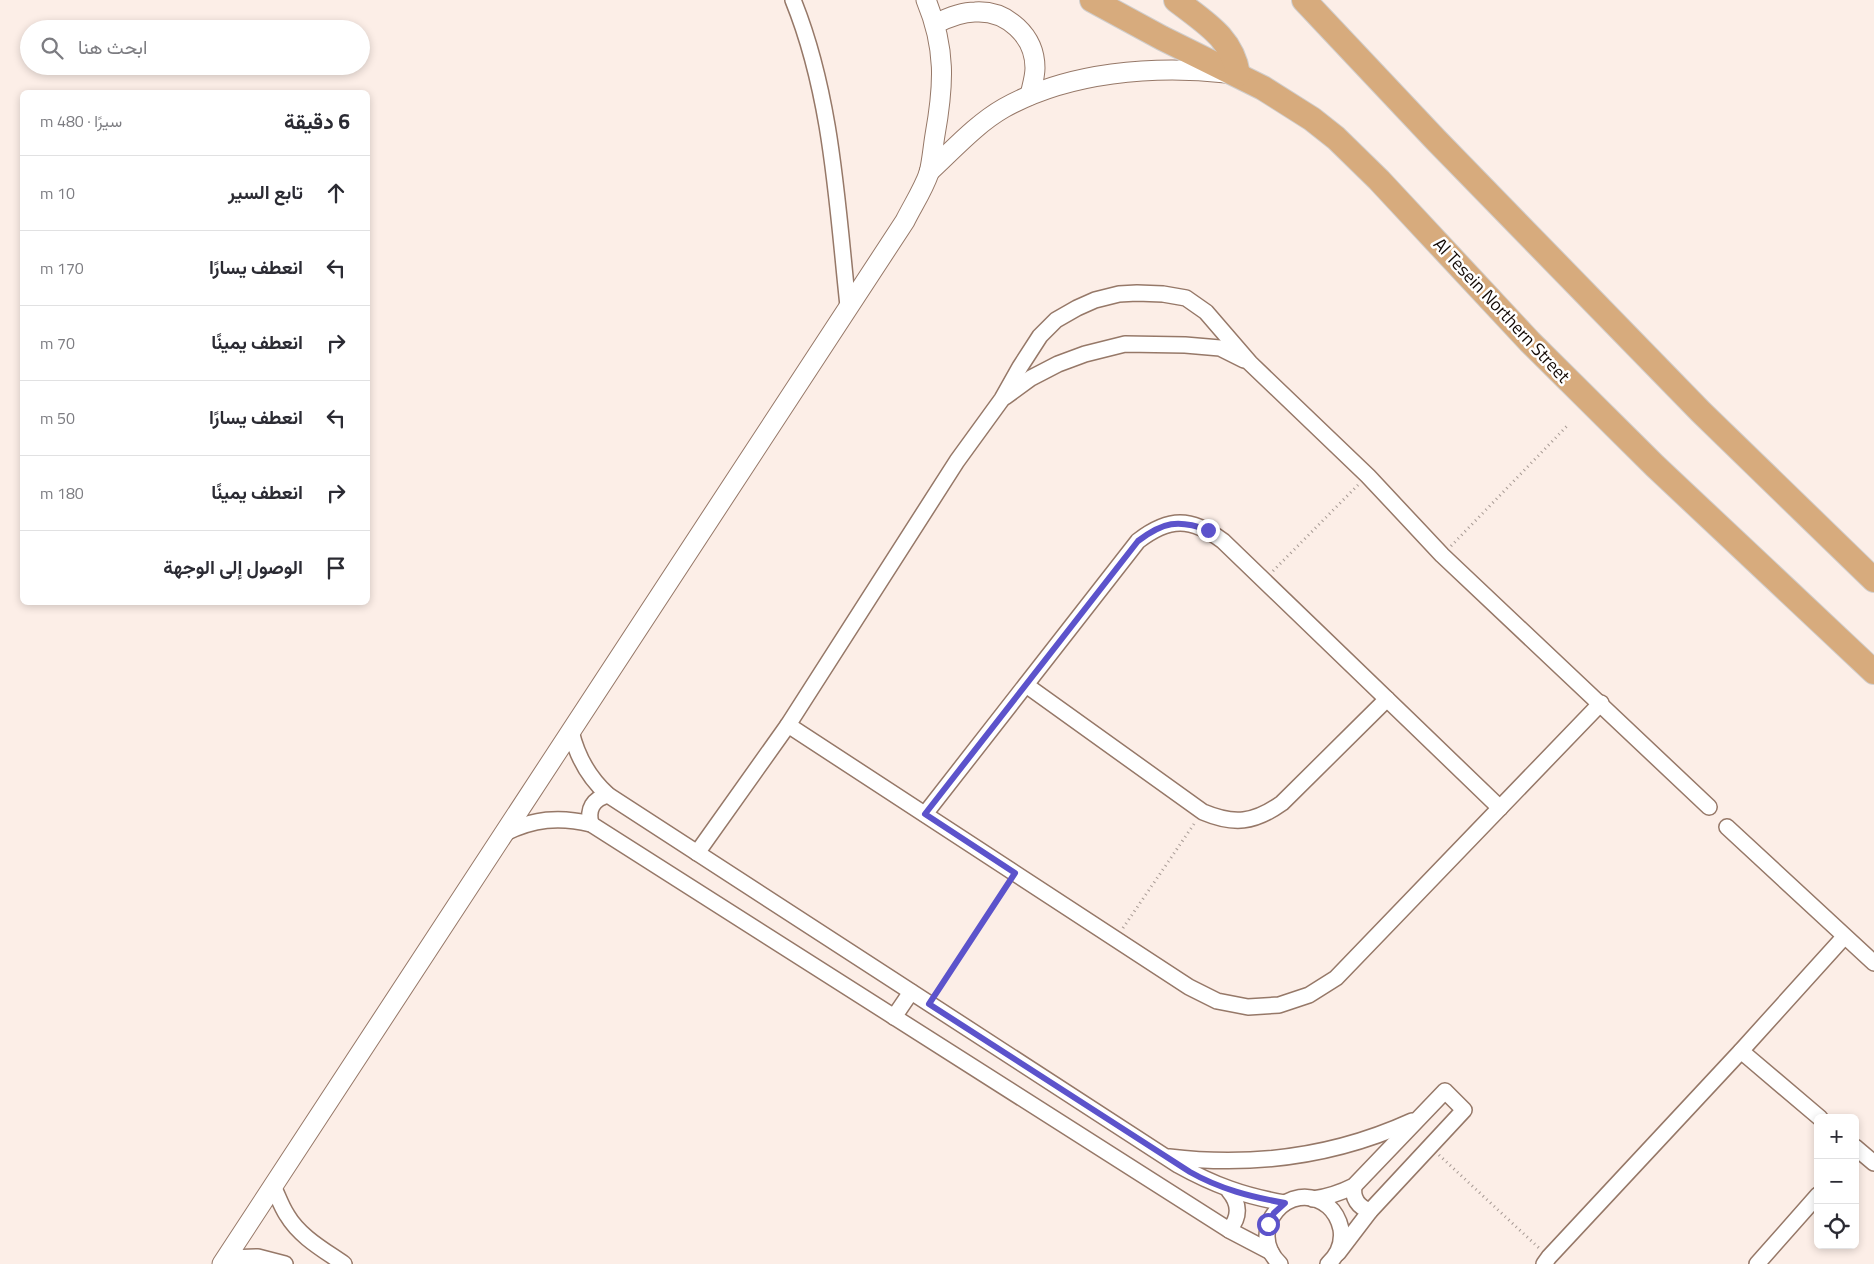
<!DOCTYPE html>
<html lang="ar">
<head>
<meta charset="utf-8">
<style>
	:root { --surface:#fff; --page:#f2f2f3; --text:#2b2b33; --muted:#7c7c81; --line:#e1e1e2 }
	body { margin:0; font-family:"Titillium Web",Vazirmatn,sans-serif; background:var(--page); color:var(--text); direction:rtl }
	.controls { position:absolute; right:15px; bottom:15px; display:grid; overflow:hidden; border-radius:8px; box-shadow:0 2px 8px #0003 }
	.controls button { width:45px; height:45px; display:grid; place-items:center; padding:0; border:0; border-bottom:1px solid var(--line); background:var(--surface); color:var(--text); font:25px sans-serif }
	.stop { position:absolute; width:15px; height:15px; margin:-11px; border:4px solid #5c53cb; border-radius:50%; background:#fff }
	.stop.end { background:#5c53cb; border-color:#fff; box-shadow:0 1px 5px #0008 }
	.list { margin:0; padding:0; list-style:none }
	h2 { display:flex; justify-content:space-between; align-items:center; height:65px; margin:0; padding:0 20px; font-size:21px }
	h2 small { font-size:16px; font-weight:400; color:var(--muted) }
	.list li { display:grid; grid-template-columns:32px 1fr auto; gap:15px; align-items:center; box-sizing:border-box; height:75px; padding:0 20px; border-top:1px solid var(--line) }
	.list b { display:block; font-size:19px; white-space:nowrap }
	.list em { font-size:16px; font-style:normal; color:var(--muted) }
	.icon { flex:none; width:28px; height:28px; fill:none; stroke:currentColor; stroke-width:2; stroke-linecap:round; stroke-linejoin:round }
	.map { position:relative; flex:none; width:1874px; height:1264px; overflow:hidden; direction:ltr }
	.search { position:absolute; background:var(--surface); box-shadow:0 2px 8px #0003; left:20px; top:20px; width:350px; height:55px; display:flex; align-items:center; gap:12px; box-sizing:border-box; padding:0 18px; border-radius:28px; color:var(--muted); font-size:19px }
	.panel { position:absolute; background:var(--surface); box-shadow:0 2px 8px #0003; left:20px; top:90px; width:350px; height:515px; border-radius:8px; direction:rtl }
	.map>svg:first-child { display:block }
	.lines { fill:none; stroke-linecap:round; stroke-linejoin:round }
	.minor-casing { stroke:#967868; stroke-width:18 }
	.tertiary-casing { stroke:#967868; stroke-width:21 }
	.primary-casing { stroke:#d0cecd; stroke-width:26 }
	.path { stroke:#a79a94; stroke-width:3; stroke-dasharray:1 4; stroke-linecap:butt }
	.minor { stroke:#fff; stroke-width:15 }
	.tertiary { stroke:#fff; stroke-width:19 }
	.primary { stroke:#d7ab7d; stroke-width:24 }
	.route { stroke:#5c53cb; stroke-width:6 }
	.labels { text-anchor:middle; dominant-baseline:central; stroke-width:5; stroke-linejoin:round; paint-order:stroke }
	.street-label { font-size:18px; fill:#130904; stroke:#fff }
</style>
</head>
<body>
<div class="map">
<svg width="1874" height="1264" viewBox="0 0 1874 1264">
	<rect width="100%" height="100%" fill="#fceee7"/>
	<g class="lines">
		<defs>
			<g id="minor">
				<path d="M793,0C832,96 837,204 848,306"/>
				<path d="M1005,397L1031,378L1058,364L1085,354L1125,344L1185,345L1220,348L1244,360"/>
				<path d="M1026,685L1203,812C1234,825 1254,823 1282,803L1387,699"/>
				<path d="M788,725L1189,987L1217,1001L1248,1007L1279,1005L1309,995L1336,978L1601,703"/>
				<path d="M571,731C577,757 588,777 608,795L1178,1165C1214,1185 1244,1196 1285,1203"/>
				<path d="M925,814L1138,541C1169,517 1191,517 1223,541L1500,808"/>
				<path d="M591,824C587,809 593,799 608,795"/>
				<path d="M1727,827L1874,963"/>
				<path d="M505,833C533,819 559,816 591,824L1229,1230L1271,1252"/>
				<path d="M697,853L788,725L957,461L1002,399L1020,367L1040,336L1056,320L1077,308L1095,300L1119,294L1137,293L1163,294L1186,298L1206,312L1250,363L1368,476L1442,555L1709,807"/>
				<path d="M894,1017L911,992"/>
				<path d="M1741,1051L1820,1118"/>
				<path d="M1855,1147L1874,1163"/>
				<path d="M1169,1157C1253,1167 1335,1156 1412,1121"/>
				<path d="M273,1186C278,1196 281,1206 287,1215C300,1237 324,1250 344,1264"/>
				<path d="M1354,1186C1352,1198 1358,1207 1370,1211"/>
				<path d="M1313,1199C1328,1197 1340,1193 1354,1186L1445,1091L1464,1110L1370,1211L1338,1253"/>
				<path d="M1229,1230C1240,1217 1240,1204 1229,1191"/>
				<path d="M226,1258L258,1257L285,1264"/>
				<path d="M1280,1264C1244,1230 1290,1176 1328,1206C1335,1212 1339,1220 1341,1229C1343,1242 1338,1255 1328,1264"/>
				<path d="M1544,1264L1549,1257L1741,1051L1844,937"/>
				<path d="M1757,1264L1818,1195"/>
			</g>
			<g id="tertiary">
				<path d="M935,24C947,18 961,12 975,12C1007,10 1035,36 1035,68C1035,77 1032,86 1030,95"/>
				<path d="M929,172C953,150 976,124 1004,108C1068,72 1154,65 1226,73"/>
				<path d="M222,1264L905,221C913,205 923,190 929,173C932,161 933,147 935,135C944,85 946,48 926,0"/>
			</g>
			<g id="primary">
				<path d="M1092,0L1162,38L1263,88L1312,119L1336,138L1379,180L1530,342L1655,466L1874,672"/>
				<path d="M1176,0C1204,22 1232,37 1238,74"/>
				<path d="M1304,0L1435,139L1701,412L1874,580"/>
			</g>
		</defs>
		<use href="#minor" class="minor-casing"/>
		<use href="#tertiary" class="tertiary-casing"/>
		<use href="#primary" class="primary-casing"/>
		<g class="path">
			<path d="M1451,546L1568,425"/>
			<path d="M1273,571L1358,485"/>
			<path d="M1123,928L1194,824"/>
			<path d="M936,993L1007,885"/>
			<path d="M1439,1155L1539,1248"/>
		</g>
		<use href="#minor" class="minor"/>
		<use href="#tertiary" class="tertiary"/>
		<use href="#primary" class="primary"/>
	</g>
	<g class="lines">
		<path class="route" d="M1208,530C1178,519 1163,522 1138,541L925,814L1015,873L929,1004L1190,1172C1220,1189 1251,1197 1285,1203L1274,1213L1268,1224"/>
	</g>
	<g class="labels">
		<g class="street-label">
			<text transform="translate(1502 310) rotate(47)">Al Tesein Northern Street</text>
		</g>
	</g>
</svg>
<div class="controls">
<button>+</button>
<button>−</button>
<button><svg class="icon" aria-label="locate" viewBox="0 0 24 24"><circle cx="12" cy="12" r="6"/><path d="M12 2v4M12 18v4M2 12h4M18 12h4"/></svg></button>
</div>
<div class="stop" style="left:1268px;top:1224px"></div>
<div class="stop end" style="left:1208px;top:530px"></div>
<div class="search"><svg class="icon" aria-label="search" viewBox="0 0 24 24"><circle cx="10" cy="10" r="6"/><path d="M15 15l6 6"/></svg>ابحث هنا</div>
<section class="panel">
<h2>6 دقيقة<small>سيرًا · 480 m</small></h2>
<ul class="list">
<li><svg class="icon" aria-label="ahead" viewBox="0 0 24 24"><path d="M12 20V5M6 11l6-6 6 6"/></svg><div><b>تابع السير</b></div><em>10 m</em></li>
<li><svg class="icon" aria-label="left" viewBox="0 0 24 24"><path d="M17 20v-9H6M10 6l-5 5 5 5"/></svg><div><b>انعطف يسارًا</b></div><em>170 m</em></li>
<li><svg class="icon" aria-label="right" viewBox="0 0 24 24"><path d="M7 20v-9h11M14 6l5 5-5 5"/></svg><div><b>انعطف يمينًا</b></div><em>70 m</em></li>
<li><svg class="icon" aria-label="left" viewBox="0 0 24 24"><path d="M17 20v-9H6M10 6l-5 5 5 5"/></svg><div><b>انعطف يسارًا</b></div><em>50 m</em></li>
<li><svg class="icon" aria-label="right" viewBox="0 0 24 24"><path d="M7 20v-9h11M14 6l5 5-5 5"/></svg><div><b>انعطف يمينًا</b></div><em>180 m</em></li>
<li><svg class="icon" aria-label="arrive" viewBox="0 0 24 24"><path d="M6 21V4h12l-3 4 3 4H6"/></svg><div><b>الوصول إلى الوجهة</b></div></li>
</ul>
</section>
</div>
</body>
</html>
